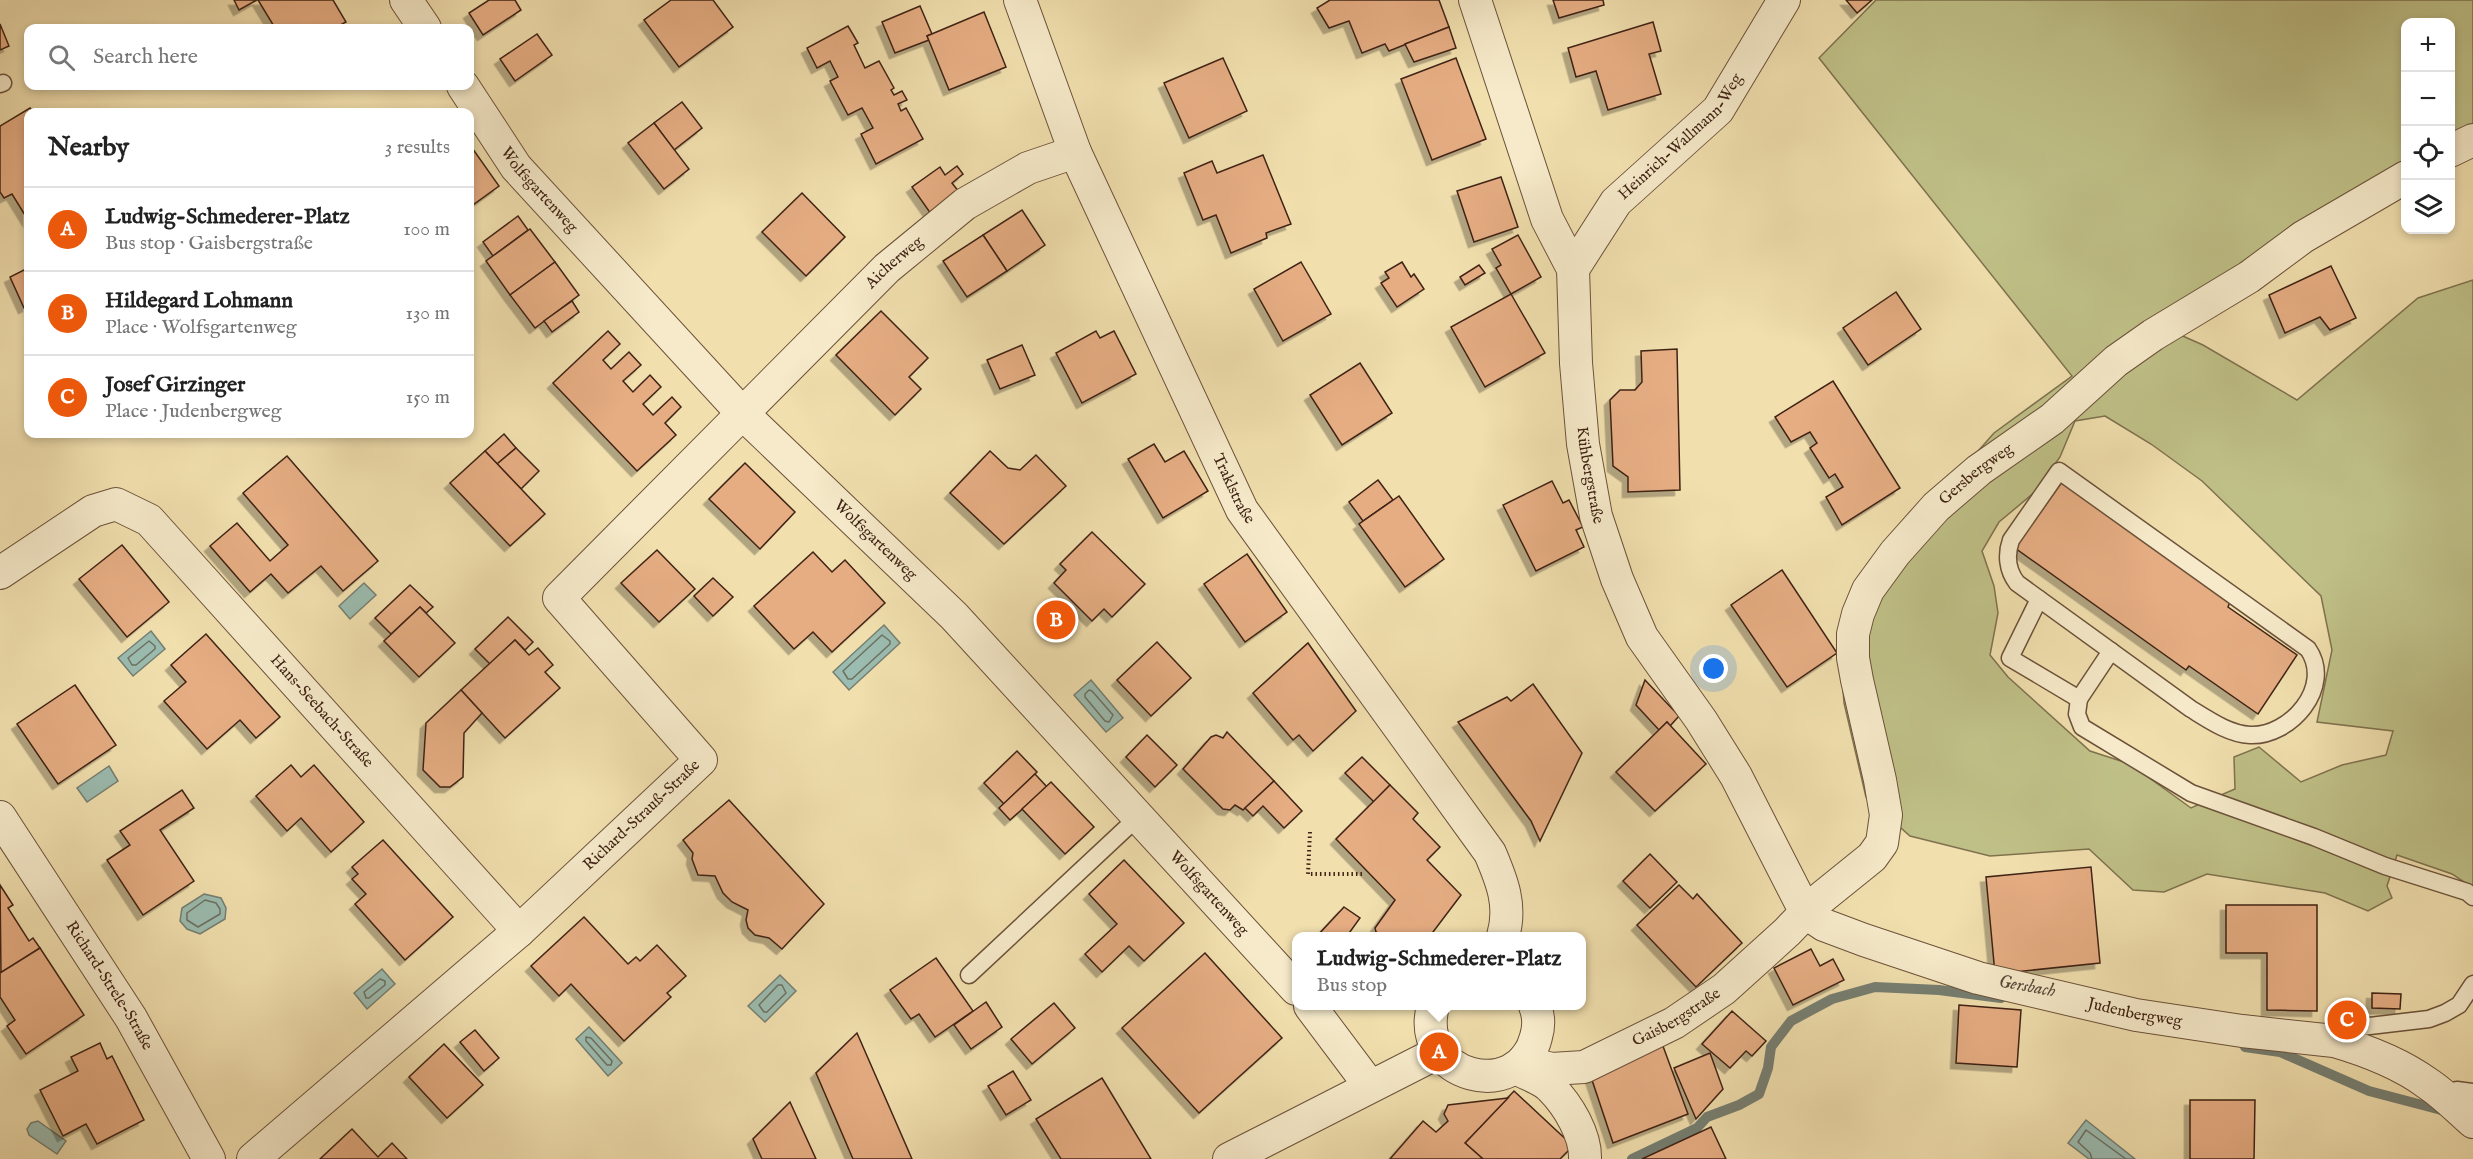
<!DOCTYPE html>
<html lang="en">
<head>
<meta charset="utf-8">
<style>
	:root { --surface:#fff; --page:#f2f2f2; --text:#222; --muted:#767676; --line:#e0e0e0; --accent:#ea580c }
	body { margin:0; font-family:"IM FELL English",serif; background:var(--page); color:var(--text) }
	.controls { position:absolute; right:18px; top:18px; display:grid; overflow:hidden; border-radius:12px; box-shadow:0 3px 9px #0003 }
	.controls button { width:54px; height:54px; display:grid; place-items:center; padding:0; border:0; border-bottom:2px solid var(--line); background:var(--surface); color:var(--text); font:30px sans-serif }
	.you { position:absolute; left:1714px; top:669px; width:21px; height:21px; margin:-15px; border:4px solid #fff; border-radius:50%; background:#1a73e8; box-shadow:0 0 0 9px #1a73e833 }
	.badge { display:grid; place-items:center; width:39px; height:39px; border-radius:50%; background:var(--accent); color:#fff; font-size:20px; font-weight:700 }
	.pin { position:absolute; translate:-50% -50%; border:3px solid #fff; box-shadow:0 2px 6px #0006 }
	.popup { position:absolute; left:1292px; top:932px; width:294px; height:78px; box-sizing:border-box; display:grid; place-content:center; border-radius:12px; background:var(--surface); filter:drop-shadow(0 2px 4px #0005); font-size:20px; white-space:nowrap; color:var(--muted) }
	.popup b { font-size:22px; color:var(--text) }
	.popup::after { content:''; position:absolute; left:50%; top:100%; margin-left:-12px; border:12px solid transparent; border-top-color:var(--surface) }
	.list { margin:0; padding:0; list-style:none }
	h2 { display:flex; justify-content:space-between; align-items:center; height:78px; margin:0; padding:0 24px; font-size:26px }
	h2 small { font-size:20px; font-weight:400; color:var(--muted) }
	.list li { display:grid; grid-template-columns:39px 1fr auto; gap:18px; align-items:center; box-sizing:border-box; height:84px; padding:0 24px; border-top:2px solid var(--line) }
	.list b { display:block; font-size:22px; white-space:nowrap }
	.list p { margin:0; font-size:20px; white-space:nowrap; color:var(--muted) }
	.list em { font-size:20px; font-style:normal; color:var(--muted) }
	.icon { flex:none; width:33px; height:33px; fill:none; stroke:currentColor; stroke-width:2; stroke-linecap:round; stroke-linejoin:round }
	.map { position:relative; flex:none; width:2473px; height:1159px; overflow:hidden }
	.search { position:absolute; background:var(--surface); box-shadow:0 3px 9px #0003; left:24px; top:24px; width:450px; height:66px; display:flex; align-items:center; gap:15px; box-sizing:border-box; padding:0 21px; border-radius:12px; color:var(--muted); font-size:22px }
	.panel { position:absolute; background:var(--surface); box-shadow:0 3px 9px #0003; left:24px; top:108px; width:450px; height:330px; border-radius:12px }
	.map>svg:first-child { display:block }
	.green { fill:#bfc087; stroke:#7f724e; stroke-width:1.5; fill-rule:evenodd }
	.water { fill:#9bbcb0; stroke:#767f72; stroke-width:1.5 }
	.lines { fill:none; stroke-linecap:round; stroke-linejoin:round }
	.shore { stroke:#6d7062; stroke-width:1.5 }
	.stream { stroke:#767f72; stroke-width:10 }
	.building { fill:#e6ad83; stroke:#3f2314; stroke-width:1.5; filter:url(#shadow) }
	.lane-casing { stroke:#6c523a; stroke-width:19 }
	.street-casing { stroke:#6c523a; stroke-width:34 }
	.path { stroke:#3f2314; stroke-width:4; stroke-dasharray:1.5 3; stroke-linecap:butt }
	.lane { stroke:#f6eaca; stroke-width:16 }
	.street { stroke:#f6eaca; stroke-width:32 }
	.labels { text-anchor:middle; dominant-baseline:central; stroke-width:4.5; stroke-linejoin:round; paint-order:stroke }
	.street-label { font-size:16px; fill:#3f2314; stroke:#f6eaca }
	.water-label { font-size:18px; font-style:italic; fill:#56493b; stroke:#f6eaca }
</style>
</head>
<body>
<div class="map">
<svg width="2473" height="1159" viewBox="0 0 2473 1159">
	<defs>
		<filter id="shadow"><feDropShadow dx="-5.5" dy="5.5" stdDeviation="0" flood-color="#0004"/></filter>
	</defs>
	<rect width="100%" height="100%" fill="#f1dfae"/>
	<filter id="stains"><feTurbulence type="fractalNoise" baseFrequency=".00333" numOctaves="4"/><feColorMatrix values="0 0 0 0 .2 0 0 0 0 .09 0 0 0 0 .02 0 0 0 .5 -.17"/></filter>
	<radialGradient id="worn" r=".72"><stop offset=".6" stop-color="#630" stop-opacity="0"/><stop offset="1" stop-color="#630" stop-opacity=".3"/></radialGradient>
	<path class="green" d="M1876,0H2473V127L2451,141L2450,22H2406L2405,169L2176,333L2203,345L2297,400L2418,298L2473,280V888L2452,874L2397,855L2387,886L2392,898L2368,911L2325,893L2207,874L2164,892L2133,890L2089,849L1990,856L1910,836L1866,797L1844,703L1839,635L1860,584L1994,433L2072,376L1819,58ZM2105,416L2151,444L2202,481L2321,596L2332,650L2317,722L2393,731L2386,755L2342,765L2301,782L2259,747L2234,757L2235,789L2191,808L2130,764L2090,751L2008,677L1990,655L1998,613L1994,586L1982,551L1999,522L2035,492L2060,457L2075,421Z"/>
	<g class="water">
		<path d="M364,583L376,595L350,619L339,606Z"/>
		<path d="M884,625L900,643L849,690L833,672Z"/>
		<path d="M151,631L165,649L133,676L118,658Z"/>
		<path d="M1091,680L1123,718L1106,732L1074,695Z"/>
		<path d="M109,766L118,781L87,802L77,788Z"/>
		<path d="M204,894L221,898L226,908L225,919L200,934L187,929L180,921L182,908Z"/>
		<path d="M382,969L395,984L367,1009L354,993Z"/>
		<path d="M780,975L796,991L765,1022L748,1006Z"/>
		<path d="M589,1027L622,1063L608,1076L576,1039Z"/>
		<path d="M2086,1120L2135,1159H2089L2068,1143Z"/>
		<path d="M38,1121L66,1141L57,1154L29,1135L27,1129L31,1123Z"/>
	</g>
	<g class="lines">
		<g class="shore">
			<path d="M882,635L890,641V644L852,679H848L843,671Z"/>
			<path d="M149,641L155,646V649L136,665H132L128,658Z"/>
			<path d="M1089,690L1092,691L1113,715L1109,722L1105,721L1085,697V694Z"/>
			<path d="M205,900L216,903L220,909V914L198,927L187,920V913Z"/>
			<path d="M380,979L385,981V985L369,998H366L364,992Z"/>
			<path d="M778,985H782L786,993L767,1012H764L759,1005Z"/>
			<path d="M586,1037L591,1038L612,1061L611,1065H607L586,1041Z"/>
			<path d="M2092,1159L2090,1153L2078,1142L2086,1130L2126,1159"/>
		</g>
		<g class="stream">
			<path d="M2245,1047L2280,1052L2369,1091L2449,1112"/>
			<path d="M1632,1159L1697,1128L1707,1117L1739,1105L1759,1094L1768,1068L1771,1047L1791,1021L1832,999L1875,987L1939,990L2001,998"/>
		</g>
	</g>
	<g class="building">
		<path d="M234,0H257L239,10Z"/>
		<path d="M258,0H333L346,22L335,28H275Z"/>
		<path d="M489,0H515L521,10L483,35L469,13Z"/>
		<path d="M671,0H713L733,27L679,67L644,20Z"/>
		<path d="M1330,0H1439L1449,27L1389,51L1385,44L1362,53L1349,21L1329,28L1317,8Z"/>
		<path d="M1553,0H1603L1604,5L1559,18Z"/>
		<path d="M1846,0H1872L1857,13Z"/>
		<path d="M920,6L932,34L927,36L929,40L895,53L882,22Z"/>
		<path d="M984,12L1006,67L949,90L927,36Z"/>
		<path d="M1653,22L1661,51L1649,54L1661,94L1608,110L1596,71L1576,77L1568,48Z"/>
		<path d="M0,24L9,46L0,50Z"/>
		<path d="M848,26L858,43L854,45L865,68L879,61L894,88L891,90L894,95L902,91L907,100L898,104L901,111L906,108L923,139L876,164L861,134L873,128L862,108L848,115L830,81L838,77L830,61L817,68L807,48Z"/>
		<path d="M1449,27L1456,48L1414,62L1405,44Z"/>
		<path d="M537,34L552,55L515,81L500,59Z"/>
		<path d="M1223,58L1247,111L1189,138L1164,83Z"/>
		<path d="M1456,58L1486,139L1432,160L1401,79Z"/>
		<path d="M682,102L702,128L674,150L654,123Z"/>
		<path d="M30,108L33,112H28V220L12,194L4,198L0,192V126Z"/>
		<path d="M654,123L689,169L664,189L628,143Z"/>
		<path d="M470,145L499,186L470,207Z"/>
		<path d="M1263,155L1291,224L1266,233L1267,238L1231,253L1216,215L1203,220L1184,173L1212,161L1217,173Z"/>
		<path d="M957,166L963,174L952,183L960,193L931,214L912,187L940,167L945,175Z"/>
		<path d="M1501,177L1518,227L1474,242L1457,191Z"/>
		<path d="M802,193L845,237L806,276L762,232Z"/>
		<path d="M1022,210L1045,245L1007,271L983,235Z"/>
		<path d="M518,216L528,230L493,256L483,242Z"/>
		<path d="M530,229L555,262L510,295L486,261Z"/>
		<path d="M983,235L1007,271L967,297L943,261Z"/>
		<path d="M1518,235L1541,277L1511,294L1496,268L1501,265L1492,249Z"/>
		<path d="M555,262L579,295L535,328L510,295Z"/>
		<path d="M1301,262L1331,314L1283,341L1254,289Z"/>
		<path d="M1402,262L1411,277L1414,274L1424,289L1397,307L1381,283L1389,278L1385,272Z"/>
		<path d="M1479,265L1485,273L1465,285L1460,277Z"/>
		<path d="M2331,266L2356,318L2330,330L2320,317L2285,333L2269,295Z"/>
		<path d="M28,268V306L24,308L10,277Z"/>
		<path d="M1896,292L1921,329L1868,365L1843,328Z"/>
		<path d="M1511,294L1545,353L1485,387L1451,327Z"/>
		<path d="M572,301L579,312L552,332L544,321Z"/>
		<path d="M881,311L928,358L909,377L921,389L895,415L836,355Z"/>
		<path d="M608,331L620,344L603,360L611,369L629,352L641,365L623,381L633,392L650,375L661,387L643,404L653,415L672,397L681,407L665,423L676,435L637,471L553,383Z"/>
		<path d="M1096,331L1100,338L1114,331L1136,374L1082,403L1056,353Z"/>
		<path d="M1022,345L1035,375L1000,389L987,360Z"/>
		<path d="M1677,349L1680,490L1628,492V477L1613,466L1610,400L1620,390H1635L1642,382L1641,351Z"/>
		<path d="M1360,363L1392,413L1342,445L1310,395Z"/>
		<path d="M1833,381L1900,488L1842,525L1826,497L1843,487L1835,474L1829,478L1810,448L1817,443L1810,432L1791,442L1775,417Z"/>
		<path d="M504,434L516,448L497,464L485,451Z"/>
		<path d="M1154,444L1165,462L1184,451L1208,491L1163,518L1128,459Z"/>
		<path d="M516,448L539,471L521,489L497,464Z"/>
		<path d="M485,451L545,514L510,546L450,483Z"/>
		<path d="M990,451L1008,468L1020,470L1036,455L1066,486L1004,544L950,493Z"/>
		<path d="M287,456L378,561L343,591L321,566L288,593L271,574L250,592L210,546L237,523L270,561L288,545L243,493Z"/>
		<path d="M745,463L795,512L760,549L709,499Z"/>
		<path d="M1378,480L1393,500L1363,521L1349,502Z"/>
		<path d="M1552,481L1563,503L1569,500L1583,527L1576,530L1584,547L1536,571L1503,505Z"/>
		<path d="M2062,482L2230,602L2228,607L2297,655L2258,714L2189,666L2186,670L2015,548Z"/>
		<path d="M1399,496L1444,559L1405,587L1359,524Z"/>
		<path d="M1092,532L1145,584L1112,617L1104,609L1092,621L1054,583L1066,570L1060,564Z"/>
		<path d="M122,545L169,602L127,637L79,579Z"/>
		<path d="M657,550L695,589L659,622L621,583Z"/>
		<path d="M813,552L832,572L845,560L885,603L832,652L813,632L794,649L754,606Z"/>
		<path d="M1247,554L1287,612L1245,642L1204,584Z"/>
		<path d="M1782,570L1837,653L1787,687L1731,605Z"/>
		<path d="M713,578L733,597L713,616L694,596Z"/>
		<path d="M410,585L433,607L426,613L420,607L391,634L375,618Z"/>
		<path d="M420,607L455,643L419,677L384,641Z"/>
		<path d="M508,617L533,642L525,650L515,640L490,664L475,649Z"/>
		<path d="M206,634L280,717L256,738L240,720L207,749L164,701L186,682L171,665Z"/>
		<path d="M515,640L529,655L538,648L553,665L545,672L560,688L505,738L461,690Z"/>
		<path d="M1157,642L1191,678L1151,716L1117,680Z"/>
		<path d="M1308,643L1356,711L1313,751L1299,735L1293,740L1253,693Z"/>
		<path d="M1645,680L1679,716L1670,726L1667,722L1659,730L1636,705Z"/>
		<path d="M1533,684L1582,753L1540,841L1531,821L1458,722L1507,697L1511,701Z"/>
		<path d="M75,685L116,745L58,784L17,724Z"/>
		<path d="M461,690L482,713L464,733L463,777L450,787H440L423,770L426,723Z"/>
		<path d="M1667,722L1706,764L1655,811L1616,772Z"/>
		<path d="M1227,732L1274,781L1243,810L1235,805L1230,810L1223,809L1183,769L1211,737L1216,735L1223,738Z"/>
		<path d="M1147,735L1177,765L1155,787L1126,757Z"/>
		<path d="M1017,751L1037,772L1004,804L984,783Z"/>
		<path d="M1362,757L1390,785L1374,802L1345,773Z"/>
		<path d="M291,765L301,777L314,765L364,822L331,852L301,818L287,831L256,796Z"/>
		<path d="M1035,774L1047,787L1010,820L999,808Z"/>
		<path d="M1274,781L1302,811L1284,828L1263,806L1253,816L1245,808Z"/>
		<path d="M1051,782L1094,827L1065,854L1022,809Z"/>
		<path d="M1390,785L1418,813L1413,819L1440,847L1427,860L1461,895L1430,936H1383L1376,932L1375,928L1395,900L1336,839Z"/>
		<path d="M182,790L194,808L160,830L194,881L143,915L107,860L130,845L120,831Z"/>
		<path d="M729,800L824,904L782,949L769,938L755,935L748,928L746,920L748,910L732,902L723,893L715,876L698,875L692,859L693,853L683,840Z"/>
		<path d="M383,840L453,917L405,960L355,904L366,894L352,879L358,874L352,867Z"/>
		<path d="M1650,854L1677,882L1650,908L1623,881Z"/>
		<path d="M1124,860L1184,923L1144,961L1129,946L1102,972L1085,954L1117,924L1089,894Z"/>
		<path d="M2091,867L2100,963L1995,974L1986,877Z"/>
		<path d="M0,885L13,905L8,908L29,941L33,938L40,948L1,973Z"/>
		<path d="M1679,885L1693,899L1697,894L1742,943L1696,987L1637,925Z"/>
		<path d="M2226,905H2317V1011L2267,1010V953H2226Z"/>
		<path d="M1344,907L1360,918L1347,936H1317Z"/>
		<path d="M584,917L628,964L636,957L640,961L657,945L686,976L667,993L671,997L624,1041L571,984L559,996L531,966Z"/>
		<path d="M40,948L84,1015L26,1054L7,1026L15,1020L0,997V973Z"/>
		<path d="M1811,949L1820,966L1833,959L1844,980L1793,1005L1774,968Z"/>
		<path d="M1205,953L1282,1038L1199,1113L1122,1028Z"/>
		<path d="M936,958L973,1011L935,1037L919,1014L911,1019L890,990Z"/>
		<path d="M2372,993L2401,994L2400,1009L2372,1008Z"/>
		<path d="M986,1002L1002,1027L971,1049L954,1025Z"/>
		<path d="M1054,1003L1075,1028L1032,1064L1011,1039Z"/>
		<path d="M1959,1005L2021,1010L2017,1067L1956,1063Z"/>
		<path d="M1732,1011L1766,1041L1752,1056L1746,1051L1730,1068L1702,1044Z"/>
		<path d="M475,1030L499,1058L484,1071L460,1042Z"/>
		<path d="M857,1033L912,1159H853L816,1073Z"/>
		<path d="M1660,1038L1688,1114L1613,1143L1590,1074Z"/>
		<path d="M100,1043L107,1059L112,1056L144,1120L97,1144L86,1124L63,1136L40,1090L78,1071L71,1057Z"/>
		<path d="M444,1044L483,1085L447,1118L409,1077Z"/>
		<path d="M1710,1053L1723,1089L1696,1119L1674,1068Z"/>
		<path d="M1013,1071L1031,1100L1006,1115L988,1086Z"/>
		<path d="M1102,1078L1151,1159H1061L1036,1119Z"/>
		<path d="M1514,1091L1573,1146L1560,1159H1483L1465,1143Z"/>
		<path d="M1508,1098L1465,1143L1483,1159H1390L1423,1121L1436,1132L1448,1121L1444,1114L1448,1105Z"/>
		<path d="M2190,1100H2255L2254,1159H2190Z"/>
		<path d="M790,1102L816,1159H762L753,1139Z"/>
		<path d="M1711,1127L1726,1159H1642Z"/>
		<path d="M352,1129L378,1157L392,1143L407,1159H320Z"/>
	</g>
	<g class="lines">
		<defs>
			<g id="lane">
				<path d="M0,84L3,83"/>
				<path d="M2059,471L2308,649C2334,687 2290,737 2250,735C2229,734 2209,720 2191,709L2017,583C2007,570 2006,554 2011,540Z"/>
				<path d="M2039,599L2010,658L2079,699L2111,651"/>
				<path d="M2079,699L2077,714L2082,727L2191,793L2314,837L2385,866L2467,892L2473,897"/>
				<path d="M969,975L1138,817"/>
				<path d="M2336,1040L2361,1027L2429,1019L2445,1013L2459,1005L2473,984"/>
				<path d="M2442,1094L2457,1090L2473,1092"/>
			</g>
			<g id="street">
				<path d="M406,0L425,28"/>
				<path id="s1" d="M1020,0L1075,152L1242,510L1490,853C1502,881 1512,906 1503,936"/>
				<path id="s2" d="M1475,0L1547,219L1573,269L1576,363L1583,444L1596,516L1617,579L1642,637L1701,720L1736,776L1806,913L1824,925L1864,940L1978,978L2136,1015L2242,1031L2334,1041C2365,1050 2401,1064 2427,1083C2444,1094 2458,1109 2473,1122"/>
				<path id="s3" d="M463,86L516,167L742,413L954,616L1296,989"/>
				<path d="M2450,151L2473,140"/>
				<path id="s4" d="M1573,269L1616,202L1718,110L1784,0"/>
				<path id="s5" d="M0,573L93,511L116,504L149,520L519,931"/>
				<path id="s6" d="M0,817L131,1018L209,1159"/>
				<path d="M1310,1006L1370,1086"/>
				<path d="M1433,1006C1414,1078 1519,1104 1536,1037C1539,1027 1539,1016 1535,1006"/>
				<path id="s7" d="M1527,1056L1537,1065L1551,1069L1584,1067L1674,1023L1724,989L1787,932L1815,903L1872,857L1882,843L1886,815L1880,780L1857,680L1853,658V634L1858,614L1868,590L1895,553L1936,507L1979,470L2052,419L2116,361L2153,335L2249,277L2303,237L2406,177"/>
				<path d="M1518,1069C1528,1075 1543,1079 1551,1088C1568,1105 1586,1135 1585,1159"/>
				<path id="s8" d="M253,1159L519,931L701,760L559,598L887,268L965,204L1028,168L1075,152"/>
				<path d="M1229,1159L1439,1052"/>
			</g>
		</defs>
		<use href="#lane" class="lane-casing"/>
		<use href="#street" class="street-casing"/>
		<path class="path" d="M1310,832L1308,874H1362"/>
		<use href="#lane" class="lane"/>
		<use href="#street" class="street"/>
	</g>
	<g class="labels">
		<g class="street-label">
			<text stroke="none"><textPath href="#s4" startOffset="172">Heinrich-Wallmann-Weg</textPath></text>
			<text stroke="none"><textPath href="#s3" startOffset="129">Wolfsgartenweg</textPath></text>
			<text stroke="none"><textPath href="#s8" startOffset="1290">Aicherweg</textPath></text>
			<text stroke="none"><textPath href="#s2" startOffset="494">Kühbergstraße</textPath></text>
			<text stroke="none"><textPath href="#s7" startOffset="856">Gersbergweg</textPath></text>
			<text stroke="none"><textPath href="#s1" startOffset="534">Traklstraße</textPath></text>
			<text stroke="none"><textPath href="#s3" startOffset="615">Wolfsgartenweg</textPath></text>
			<text stroke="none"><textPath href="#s5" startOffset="430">Hans-Seebach-Straße</textPath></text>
			<text stroke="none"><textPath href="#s8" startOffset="519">Richard-Strauß-Straße</textPath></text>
			<text stroke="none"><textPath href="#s3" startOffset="1101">Wolfsgartenweg</textPath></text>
			<text stroke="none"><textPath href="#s6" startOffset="201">Richard-Strele-Straße</textPath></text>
			<text stroke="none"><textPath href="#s2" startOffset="1332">Judenbergweg</textPath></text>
			<text stroke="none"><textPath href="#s7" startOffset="166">Gaisbergstraße</textPath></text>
		</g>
		<g class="water-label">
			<text transform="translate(2027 987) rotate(10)">Gersbach</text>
		</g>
	</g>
	<rect width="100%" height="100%" filter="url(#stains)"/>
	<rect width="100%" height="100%" fill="url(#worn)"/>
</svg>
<div class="controls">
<button>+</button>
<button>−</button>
<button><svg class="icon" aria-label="locate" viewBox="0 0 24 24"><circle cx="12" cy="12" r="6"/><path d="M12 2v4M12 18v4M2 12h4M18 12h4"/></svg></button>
<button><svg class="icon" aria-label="layers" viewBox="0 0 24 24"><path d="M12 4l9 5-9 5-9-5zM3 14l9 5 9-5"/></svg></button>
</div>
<div class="you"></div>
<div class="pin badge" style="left:1439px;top:1052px">A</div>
<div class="popup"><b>Ludwig-Schmederer-Platz</b>Bus stop</div>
<div class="pin badge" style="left:1056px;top:620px">B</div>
<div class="pin badge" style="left:2347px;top:1020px">C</div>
<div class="search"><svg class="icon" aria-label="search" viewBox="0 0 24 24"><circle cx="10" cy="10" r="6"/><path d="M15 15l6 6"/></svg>Search here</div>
<section class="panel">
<h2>Nearby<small>3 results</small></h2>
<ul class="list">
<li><span class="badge">A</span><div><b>Ludwig-Schmederer-Platz</b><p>Bus stop · Gaisbergstraße</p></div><em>100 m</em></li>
<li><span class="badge">B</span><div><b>Hildegard Lohmann</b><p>Place · Wolfsgartenweg</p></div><em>130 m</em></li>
<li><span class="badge">C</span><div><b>Josef Girzinger</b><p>Place · Judenbergweg</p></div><em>150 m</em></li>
</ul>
</section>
</div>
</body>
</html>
